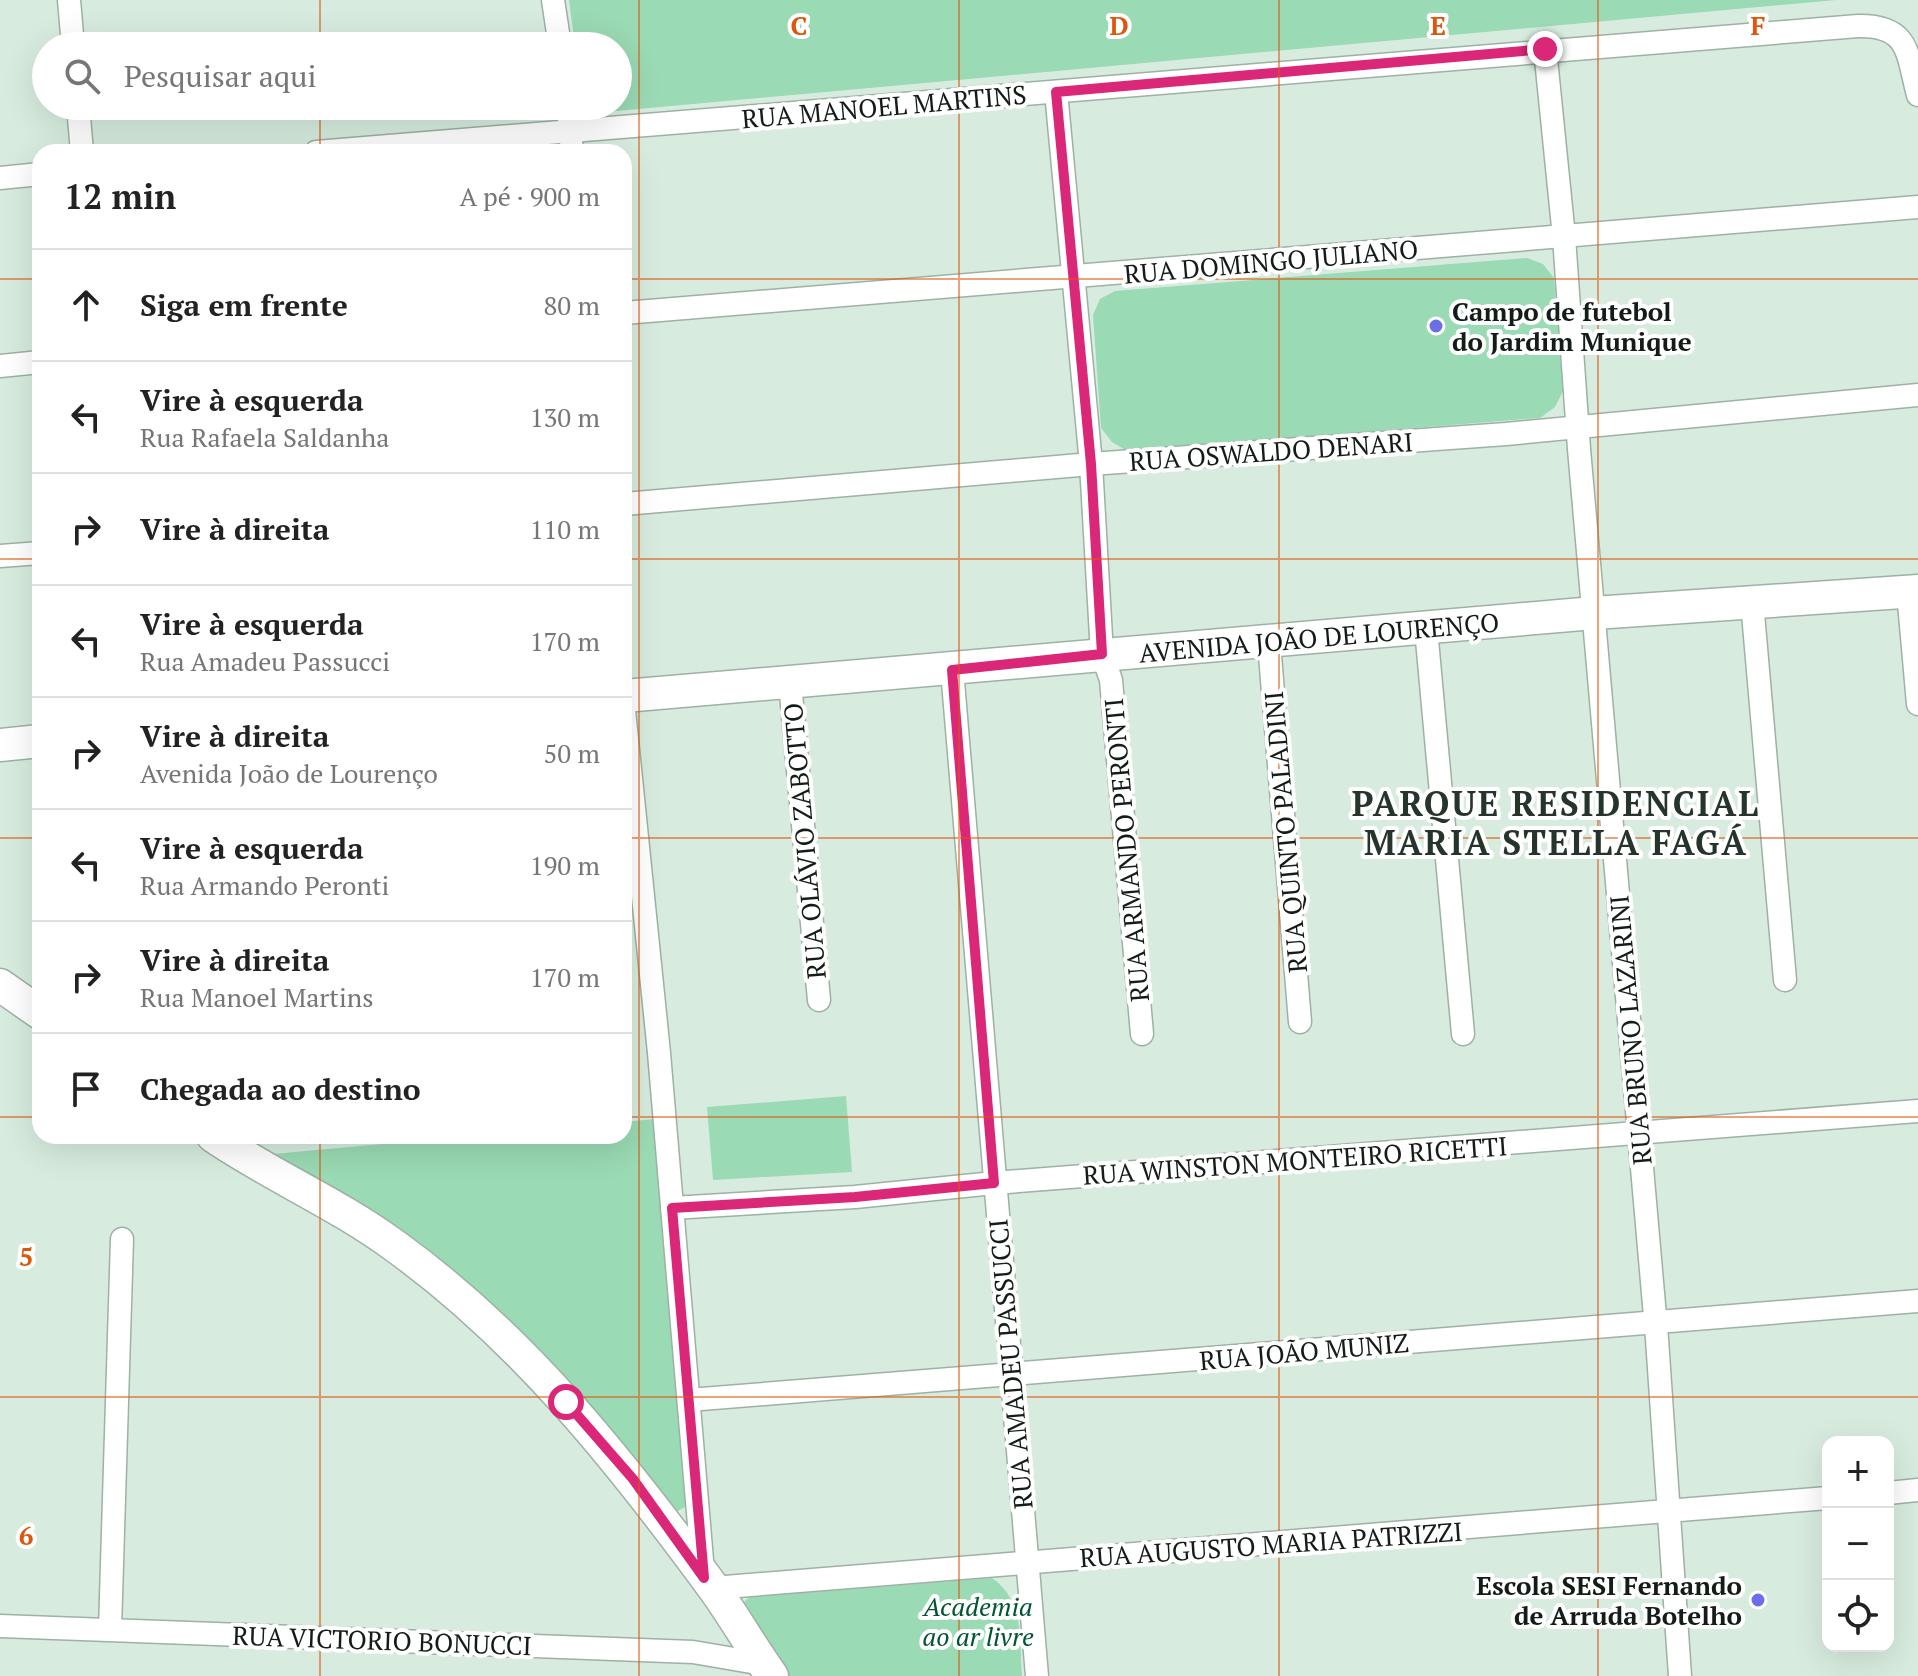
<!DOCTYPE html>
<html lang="pt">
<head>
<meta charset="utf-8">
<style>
	:root { --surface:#fff; --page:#f6f6f6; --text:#222; --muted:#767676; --line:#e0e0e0 }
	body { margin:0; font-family:"PT Serif",serif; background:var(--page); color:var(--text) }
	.controls { position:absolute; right:24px; bottom:24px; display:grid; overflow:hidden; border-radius:16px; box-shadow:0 8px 32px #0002 }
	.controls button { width:72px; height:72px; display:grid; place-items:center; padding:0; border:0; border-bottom:2px solid var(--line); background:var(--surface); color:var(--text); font:40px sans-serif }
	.stop { position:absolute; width:24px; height:24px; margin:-18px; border:6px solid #db2777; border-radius:50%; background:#fff }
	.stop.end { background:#db2777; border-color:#fff; box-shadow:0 2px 8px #0008 }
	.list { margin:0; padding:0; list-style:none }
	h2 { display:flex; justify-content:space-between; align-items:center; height:104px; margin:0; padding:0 32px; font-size:34px }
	h2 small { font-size:26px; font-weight:400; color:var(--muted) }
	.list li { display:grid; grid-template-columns:52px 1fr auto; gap:24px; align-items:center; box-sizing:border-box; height:112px; padding:0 32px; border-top:2px solid var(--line) }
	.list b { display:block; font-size:30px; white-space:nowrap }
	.list p { margin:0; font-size:26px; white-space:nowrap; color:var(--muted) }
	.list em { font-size:26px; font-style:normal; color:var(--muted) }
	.icon { flex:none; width:44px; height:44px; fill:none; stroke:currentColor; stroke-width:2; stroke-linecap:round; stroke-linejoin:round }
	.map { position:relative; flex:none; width:1918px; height:1676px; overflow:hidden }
	.search { position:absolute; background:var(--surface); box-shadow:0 8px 32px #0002; left:32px; top:32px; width:600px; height:88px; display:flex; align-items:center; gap:20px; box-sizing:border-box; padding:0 28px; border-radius:44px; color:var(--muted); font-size:30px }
	.panel { position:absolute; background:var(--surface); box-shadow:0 8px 32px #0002; left:32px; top:144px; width:600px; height:1000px; border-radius:24px }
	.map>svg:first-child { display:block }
	.green { fill:#9adab4 }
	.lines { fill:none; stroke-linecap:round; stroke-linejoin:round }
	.street-casing { stroke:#9db1a4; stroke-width:25 }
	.secondary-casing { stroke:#9db1a4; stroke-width:35 }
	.street { stroke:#fff; stroke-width:22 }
	.secondary { stroke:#fff; stroke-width:32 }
	.route { stroke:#db2777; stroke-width:10 }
	.grid { fill:none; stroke:#dd560d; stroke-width:2; stroke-opacity:0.55 }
	.poi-dot { fill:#6a6ee7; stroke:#fff; stroke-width:3 }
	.labels { text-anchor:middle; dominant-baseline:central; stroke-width:8; stroke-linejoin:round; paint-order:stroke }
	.street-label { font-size:26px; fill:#141c17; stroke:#fff }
	.poi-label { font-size:26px; font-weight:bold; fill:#141c17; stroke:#fff; text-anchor:start }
	.park-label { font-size:26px; font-style:italic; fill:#053; stroke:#fff }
	.district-label { font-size:34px; font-weight:bold; letter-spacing:2px; fill:#25352b; stroke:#fff }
	.grid-label { font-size:26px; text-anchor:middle; font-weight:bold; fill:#dd560d; stroke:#fff; stroke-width:8; stroke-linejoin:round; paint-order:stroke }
</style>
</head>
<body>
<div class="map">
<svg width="1918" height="1676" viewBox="0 0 1918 1676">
	<rect width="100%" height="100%" fill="#d7ecdf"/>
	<g class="green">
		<path d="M569,0H1836L606,112L596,106H618V46H575Z"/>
		<path d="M1527,258L1543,264L1554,278L1563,391L1555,407L1540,418L1127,451L1112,442L1101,428L1093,315L1100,299L1115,291Z"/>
		<path d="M846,1096L852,1172L713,1180L707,1107Z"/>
		<path d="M655,1119L687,1506L674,1513L555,1380L250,1156L469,1136H624V1122Z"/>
		<path d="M992,1578C1025,1601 1019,1639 1022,1676H783L743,1611L744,1602L749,1597Z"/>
	</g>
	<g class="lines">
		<defs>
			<g id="street">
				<path d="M69,0L73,46"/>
				<path d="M553,0L560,46"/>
				<path d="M1545,49L1564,237L1579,449L1657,1339L1680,1676"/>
				<path d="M1056,92L1091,464L1102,654L1111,680L1142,1034"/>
				<path d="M78,106L82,152"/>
				<path d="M568,106L572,152"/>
				<path d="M316,152L1858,26C1910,25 1907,54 1918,95"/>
				<path d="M0,178L40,174"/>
				<path d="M624,313L1918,207"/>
				<path d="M0,366L40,362"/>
				<path d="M624,504L1091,464L1506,434L1918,395"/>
				<path d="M0,556L40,553"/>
				<path d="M1908,592L1918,704"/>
				<path d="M1752,602L1785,980"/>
				<path d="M1426,629L1463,1034"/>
				<path d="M1269,643L1300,1022"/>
				<path d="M952,670L1037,1676"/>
				<path d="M790,683L819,1000"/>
				<path d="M624,710L659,1053L703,1572"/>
				<path d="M672,1208L855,1197L994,1183L1918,1111"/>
				<path d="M689,1400L1918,1301"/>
				<path d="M1888,1493L1918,1490"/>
				<path d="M713,1588L1828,1498"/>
				<path d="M0,1626L693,1652L763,1664"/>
				<path d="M110,1629L122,1239"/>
			</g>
			<g id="secondary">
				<path d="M624,696L1594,613L1918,591"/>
				<path d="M0,745L40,741"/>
				<path d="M0,985L40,1013"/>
				<path d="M213,1136C272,1176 338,1204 395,1246C523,1338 622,1463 715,1590C735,1618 752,1648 772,1676"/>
			</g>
		</defs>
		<use href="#street" class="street-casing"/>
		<use href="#secondary" class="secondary-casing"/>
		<use href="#street" class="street"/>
		<use href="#secondary" class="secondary"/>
	</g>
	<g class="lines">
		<path class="route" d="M566,1402L633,1479L704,1578L672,1208L855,1197L994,1183L952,670L1102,654L1091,464L1056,92L1545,49"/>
	</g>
	<path class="grid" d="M320,0V46M639,0V1676M959,0V1676M1279,0V1676M1598,0V1676M320,106V152M0,279H40M624,279H1918M0,559H40M624,559H1918M0,838H40M624,838H1918M0,1117H40M624,1117H1918M320,1136V1676M0,1397H1918"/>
	<g class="poi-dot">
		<circle cx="1436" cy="326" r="8"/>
		<circle cx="1758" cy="1600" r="8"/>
	</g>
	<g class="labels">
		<g class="street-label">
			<text transform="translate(884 106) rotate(-5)">RUA MANOEL MARTINS</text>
			<text transform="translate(1271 261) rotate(-5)">RUA DOMINGO JULIANO</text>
			<text transform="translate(1271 451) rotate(-4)">RUA OSWALDO DENARI</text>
			<text transform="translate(1319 637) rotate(-5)">AVENIDA JOÃO DE LOURENÇO</text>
			<text transform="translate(1285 832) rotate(-95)">RUA QUINTO PALADINI</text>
			<text transform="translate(804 841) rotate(-95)">RUA OLÁVIO ZABOTTO</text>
			<text transform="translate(1126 850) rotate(-95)">RUA ARMANDO PERONTI</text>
			<text transform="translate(1630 1030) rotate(-95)">RUA BRUNO LAZARINI</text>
			<text transform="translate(1295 1160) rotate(-4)">RUA WINSTON MONTEIRO RICETTI</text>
			<text transform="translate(1304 1351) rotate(-5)">RUA JOÃO MUNIZ</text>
			<text transform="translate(1010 1364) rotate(-95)">RUA AMADEU PASSUCCI</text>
			<text transform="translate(1271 1544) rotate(-4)">RUA AUGUSTO MARIA PATRIZZI</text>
			<text transform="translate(382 1640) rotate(2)">RUA VICTORIO BONUCCI</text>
		</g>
		<g class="poi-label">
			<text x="1452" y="311">Campo de futebol<tspan x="1452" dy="30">do Jardim Munique</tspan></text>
			<text x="1742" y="1585" text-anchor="end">Escola SESI Fernando<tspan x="1742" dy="30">de Arruda Botelho</tspan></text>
		</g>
		<g class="park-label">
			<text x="978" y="1606">Academia<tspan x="978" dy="30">ao ar livre</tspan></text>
		</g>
		<g class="district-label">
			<text x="1556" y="803">PARQUE RESIDENCIAL<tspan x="1556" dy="39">MARIA STELLA FAGÁ</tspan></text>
		</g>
	</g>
	<g class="grid-label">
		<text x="799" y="35">C</text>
		<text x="1119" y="35">D</text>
		<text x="1438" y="35">E</text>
		<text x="1758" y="35">F</text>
		<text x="26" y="1266">5</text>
		<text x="26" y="1545">6</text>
	</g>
</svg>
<div class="controls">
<button>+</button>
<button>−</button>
<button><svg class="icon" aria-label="locate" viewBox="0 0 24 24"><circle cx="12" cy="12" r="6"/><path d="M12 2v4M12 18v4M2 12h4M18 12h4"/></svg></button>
</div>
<div class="stop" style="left:566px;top:1402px"></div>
<div class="stop end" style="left:1545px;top:49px"></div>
<div class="search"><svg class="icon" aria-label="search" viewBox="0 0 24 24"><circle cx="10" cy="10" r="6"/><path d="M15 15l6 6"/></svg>Pesquisar aqui</div>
<section class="panel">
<h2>12 min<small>A pé · 900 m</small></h2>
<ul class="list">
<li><svg class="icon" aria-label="ahead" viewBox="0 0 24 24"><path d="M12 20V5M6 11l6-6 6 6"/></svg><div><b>Siga em frente</b></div><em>80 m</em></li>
<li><svg class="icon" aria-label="left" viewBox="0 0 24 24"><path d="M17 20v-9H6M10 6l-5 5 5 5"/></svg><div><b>Vire à esquerda</b><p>Rua Rafaela Saldanha</p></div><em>130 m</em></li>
<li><svg class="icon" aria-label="right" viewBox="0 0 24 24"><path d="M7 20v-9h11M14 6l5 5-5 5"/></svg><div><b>Vire à direita</b></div><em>110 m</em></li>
<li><svg class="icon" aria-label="left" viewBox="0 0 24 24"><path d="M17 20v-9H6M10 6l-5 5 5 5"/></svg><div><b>Vire à esquerda</b><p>Rua Amadeu Passucci</p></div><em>170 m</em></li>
<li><svg class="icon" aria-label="right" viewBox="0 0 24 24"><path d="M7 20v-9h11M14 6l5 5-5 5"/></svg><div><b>Vire à direita</b><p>Avenida João de Lourenço</p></div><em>50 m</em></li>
<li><svg class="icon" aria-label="left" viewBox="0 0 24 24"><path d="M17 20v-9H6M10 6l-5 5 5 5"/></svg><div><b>Vire à esquerda</b><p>Rua Armando Peronti</p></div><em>190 m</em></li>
<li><svg class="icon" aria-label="right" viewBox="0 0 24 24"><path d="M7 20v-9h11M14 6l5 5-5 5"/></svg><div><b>Vire à direita</b><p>Rua Manoel Martins</p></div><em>170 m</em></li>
<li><svg class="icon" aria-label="arrive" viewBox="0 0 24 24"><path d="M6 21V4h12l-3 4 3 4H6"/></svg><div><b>Chegada ao destino</b></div></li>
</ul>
</section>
</div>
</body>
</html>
